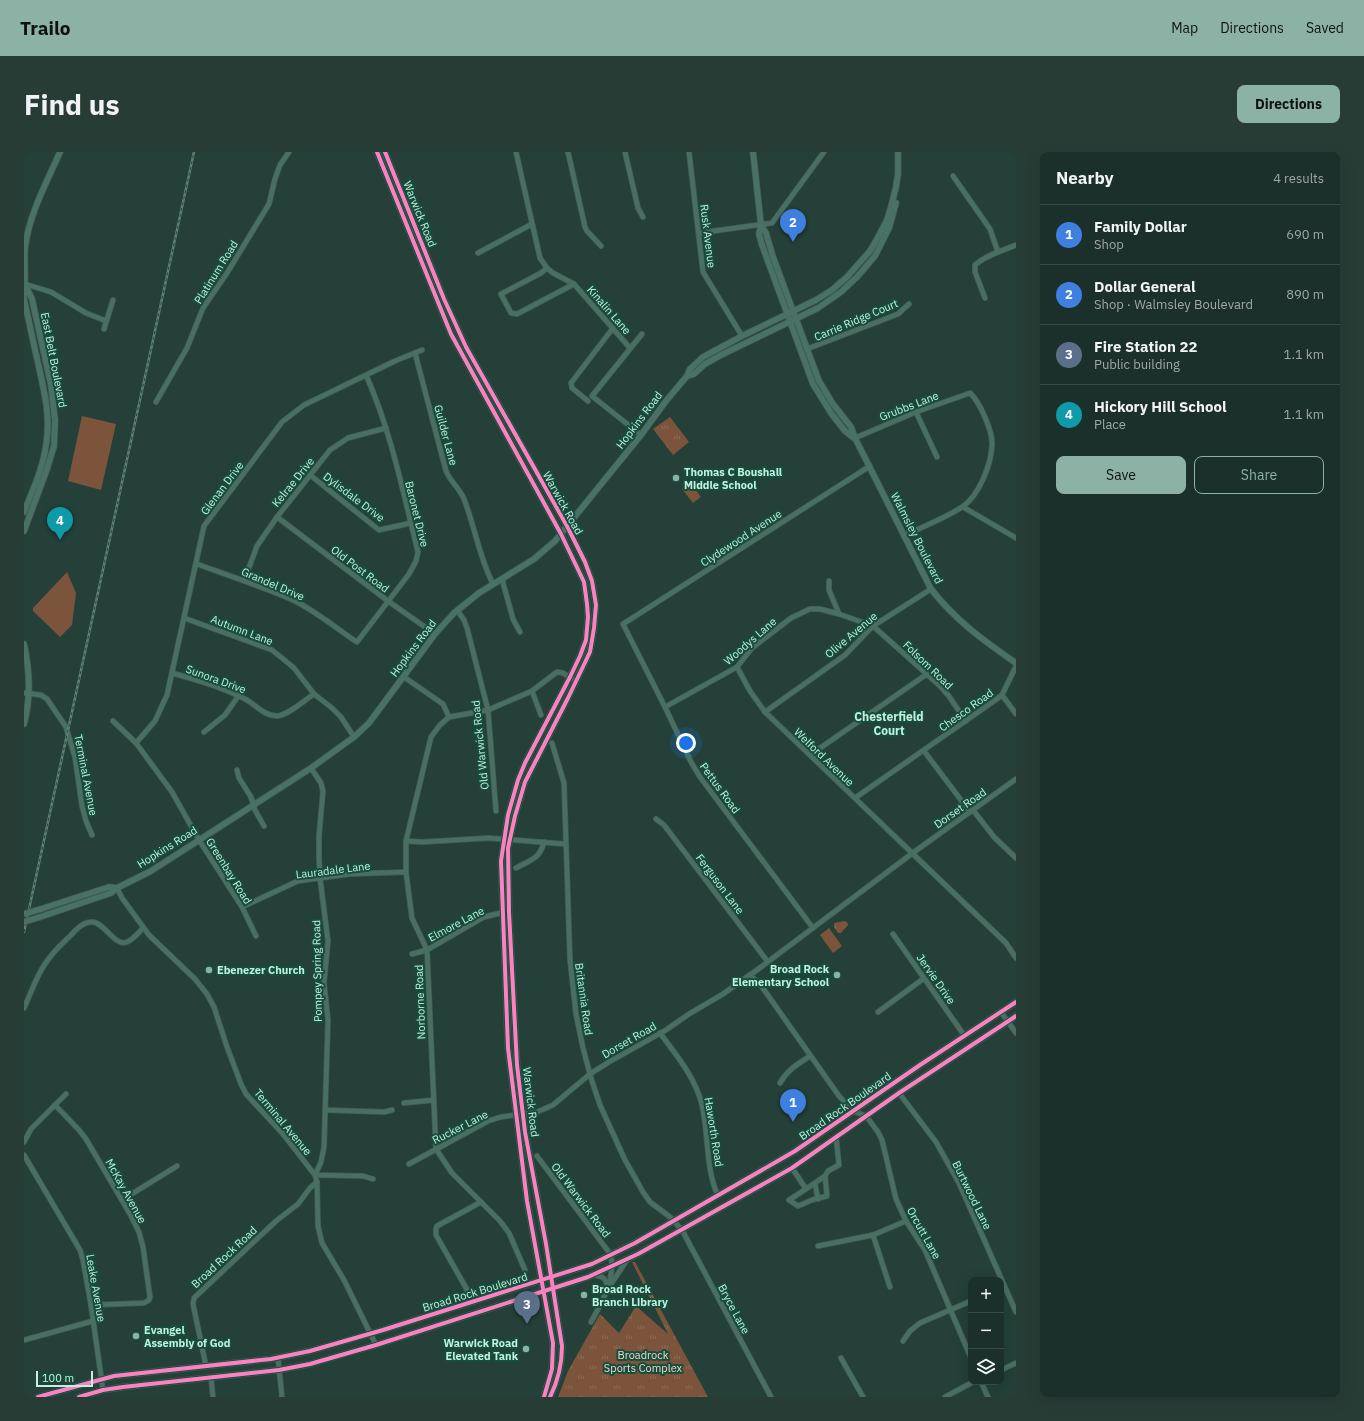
<!DOCTYPE html>
<html lang="en">
<head>
<meta charset="utf-8">
<style>
	:root { --surface:#1b302a; --page:#283c36; --text:#f1f3f6; --muted:#a0a9a8; --line:#394b47; --accent:#8bb2a4 }
	body { margin:0; font-family:"IBM Plex Sans",sans-serif; background:var(--page); color:var(--text) }
	.controls { position:absolute; right:12px; bottom:12px; display:grid; overflow:hidden; border-radius:8px; box-shadow:0 4px 16px #0002 }
	.controls button { width:36px; height:36px; display:grid; place-items:center; padding:0; border:0; border-bottom:1px solid var(--line); background:var(--surface); color:var(--text); font:20px sans-serif }
	.scale { position:absolute; left:12px; bottom:10px; width:57px; box-sizing:border-box; padding-left:4px; border:2px solid #c2f0de; border-top:0; font-size:11px; line-height:14px; white-space:nowrap; color:#c2f0de; -webkit-text-stroke:3px #174d3d; paint-order:stroke }
	.you { position:absolute; left:662px; top:591px; width:14px; height:14px; margin:-10px; border:3px solid #fff; border-radius:50%; background:#1a73e8; box-shadow:0 0 0 6px #1a73e833 }
	.badge { display:grid; place-items:center; width:26px; height:26px; border-radius:50%; background:var(--accent); color:#fff; font-size:13px; font-weight:700 }
	.pin { position:absolute; translate:-50% -33px; filter:drop-shadow(0 1px 2px #0008) }
	.pin::after { content:''; position:absolute; top:21px; width:14px; height:12px; background:inherit; clip-path:polygon(0 0,100% 0,50% 100%) }
	.list { margin:0; padding:0; list-style:none }
	h2 { display:flex; justify-content:space-between; align-items:center; height:52px; margin:0; padding:0 16px; font-size:17px }
	h2 small { font-size:13px; font-weight:400; color:var(--muted) }
	.list li { display:grid; grid-template-columns:26px 1fr auto; gap:12px; align-items:center; box-sizing:border-box; height:60px; padding:0 16px; border-top:1px solid var(--line) }
	.list b { display:block; font-size:15px; white-space:nowrap }
	.list p { margin:0; font-size:13px; white-space:nowrap; color:var(--muted) }
	.list em { font-size:13px; font-style:normal; color:var(--muted) }
	.actions { display:flex; gap:8px; padding:12px 16px }
	.actions a { flex:1; padding:9px 0; border:1px solid var(--accent); border-radius:8px; text-align:center; font-size:14px; color:var(--accent) }
	.actions .main { background:var(--accent); color:#111 }
	.icon { flex:none; width:22px; height:22px; fill:none; stroke:currentColor; stroke-width:2; stroke-linecap:round; stroke-linejoin:round }
	.map { position:relative; flex:none; width:992px; height:1245px; overflow:hidden; border-radius:8px }
	header { display:flex; align-items:center; gap:24px; box-sizing:border-box; height:56px; padding:0 20px; background:var(--accent); color:#111 }
	header strong { font-size:19px }
	nav { display:flex; gap:22px; margin-inline-start:auto; font-size:14px }
	.intro { display:flex; align-items:center; justify-content:space-between; box-sizing:border-box; height:96px; padding:0 24px }
	h1 { margin:0; font-size:28px }
	.button { padding:10px 18px; border-radius:8px; background:var(--accent); color:#111; font-size:14px; font-weight:700 }
	main { display:flex; gap:24px; padding:0 24px }
	aside { flex:1; background:var(--surface); border-radius:8px; box-shadow:0 4px 16px #0002 }
	.map>svg:first-child { display:block }
	.park { fill:url(#park-tufts) }
	.garden { fill:#7b543b }
	.lines { fill:none; stroke-linecap:round; stroke-linejoin:round }
	.minor-casing { stroke:#425c53; stroke-width:6 }
	.major-casing { stroke:#425c53; stroke-width:7 }
	.minor { stroke:#496f63; stroke-width:4.5 }
	.major { stroke:#497165; stroke-width:5.5 }
	.rail-casing { stroke:#627f76; stroke-width:2.5 }
	.rail { stroke:#174d3d; stroke-width:1; stroke-dasharray:3; stroke-linecap:butt }
	.major-bridge-casing { stroke:#425c53; stroke-width:7; stroke-linecap:butt }
	.major-bridge { stroke:#497165; stroke-width:5.5 }
	.cycleway-casing { stroke:#174d3d; stroke-width:6 }
	.cycleway { stroke:#ff80c0; stroke-width:4 }
	.poi-dot { fill:#8bb2a4; stroke:#174d3d; stroke-width:1.5 }
	.labels { text-anchor:middle; dominant-baseline:central; stroke-width:4; stroke-linejoin:round; paint-order:stroke }
	.street-label { font-size:11px; fill:#c2f0de; stroke:#174d3d }
	.poi-label { font-size:11px; font-weight:bold; fill:#c2f0de; stroke:#174d3d; text-anchor:start }
	.park-label { font-size:11px; fill:#efd9cd; stroke:#174d3d }
	.neighbourhood-label { font-size:12px; font-weight:bold; fill:#c2f0de; stroke:#174d3d }
</style>
</head>
<body>
<header>
<strong>Trailo</strong>
<nav><a>Map</a><a>Directions</a><a>Saved</a></nav>
</header>
<div class="intro"><h1>Find us</h1><a class="button">Directions</a></div>
<main>
<div class="map">
<svg width="992" height="1245" viewBox="0 0 992 1245">
	<defs>
		<pattern id="park-tufts" width="24" height="20" patternUnits="userSpaceOnUse"><rect width="24" height="20" fill="#7b543b"/><path d="M3 7l-1-3M5 7V3M7 7l1-3M15 17l-1-3M17 17v-4M19 17l1-3" fill="none" stroke="#8c6d57"/></pattern>
	</defs>
	<rect width="100%" height="100%" fill="#244038"/>
	<g class="park">
		<path d="M646,265L665,290L649,303L629,277Z"/>
		<path d="M821,769L823,770L824,773L817,781H814L810,775V771Z"/>
		<path d="M608,1110H611L684,1245H534L544,1219L576,1162L595,1181L612,1154L644,1182Z"/>
	</g>
	<g class="garden">
		<path d="M58,264L92,272L77,338L44,329Z"/>
		<path d="M666,331L677,345L669,351L658,337Z"/>
		<path d="M43,420L52,441L48,473L36,485L9,459V456Z"/>
		<path d="M805,776L818,794L809,801L796,783Z"/>
		<path d="M601,1209L618,1219L606,1240L589,1230Z"/>
	</g>
	<g class="lines">
		<defs>
			<g id="minor">
				<path d="M492,0L516,106L523,116L529,121L550,132L606,196"/>
				<path d="M544,0L561,75L563,79L577,94"/>
				<path d="M601,0L614,56L619,65"/>
				<path d="M665,0L679,120L718,184"/>
				<path d="M929,24L966,77L974,100"/>
				<path d="M675,81L748,71L800,0"/>
				<path d="M454,101L508,72"/>
				<path d="M523,116L517,121L477,142L487,161L493,162L550,132"/>
				<path d="M1,132L27,140L62,161L82,169"/>
				<path d="M961,146L951,120V113C962,103 978,99 992,93"/>
				<path d="M80,177L89,148"/>
				<path d="M783,197L874,162L885,152"/>
				<path d="M391,201L422,319C426,329 436,337 440,347C451,375 455,405 469,432"/>
				<path d="M564,249L548,236L547,231L589,176"/>
				<path d="M132,250L163,196L179,156L203,121L245,52L251,27L256,13L265,0"/>
				<path d="M892,260L913,305"/>
				<path d="M617,283L568,244L618,182"/>
				<path d="M831,286L892,260L946,241C956,250 969,280 968,293C967,313 955,344 938,355C920,367 899,374 880,384"/>
				<path d="M286,323L355,378L387,371"/>
				<path d="M939,355L992,386"/>
				<path d="M253,365L364,449L411,482"/>
				<path d="M173,412C206,424 239,435 271,449C293,460 313,477 333,490L385,422L392,409L394,400C379,340 367,279 342,223"/>
				<path d="M478,427L489,467L496,480"/>
				<path d="M220,429L233,394L253,365L306,298L324,286L362,276"/>
				<path d="M805,429V438L815,462"/>
				<path d="M433,458L440,468L443,476L464,558L472,659"/>
				<path d="M160,466L248,498L258,506L270,516L290,542L308,556L317,565L330,585"/>
				<path d="M713,515L726,539L741,560L886,699"/>
				<path d="M148,521C173,528 198,535 221,547C231,552 240,564 253,564C264,563 281,548 290,542"/>
				<path d="M380,525L419,552L425,565"/>
				<path d="M508,539L517,563"/>
				<path d="M0,541L17,543L23,547L42,575L51,605L58,654L62,669L68,683"/>
				<path d="M978,543L992,562"/>
				<path d="M641,555L713,515L728,496L767,466L786,457H796L815,462L849,474L915,533L924,543L942,569"/>
				<path d="M741,560L821,503L849,474L907,437"/>
				<path d="M425,565L416,573L407,585L382,689V720L388,766L403,798L412,997L428,1021L476,1069L485,1081L501,1118"/>
				<path d="M425,565L464,558L508,539L533,520L539,521L552,529"/>
				<path d="M89,569L112,591L148,640L175,688L218,755L232,784"/>
				<path d="M180,580L201,563L215,543"/>
				<path d="M112,591L131,569L143,543L180,374L258,270L280,253L371,209L398,198"/>
				<path d="M528,591L540,631L546,808L552,862L559,896L567,926L576,953L601,1008L619,1040L626,1050L646,1065L658,1078L747,1245"/>
				<path d="M900,599L946,660"/>
				<path d="M786,603L903,522"/>
				<path d="M287,616L297,631L299,639L295,684V705L296,726L304,789L300,831L304,868L300,995L297,1010L291,1023L339,1024L349,1027"/>
				<path d="M213,618L215,626L227,645L231,658L240,674"/>
				<path d="M831,646L970,549L978,543L992,514"/>
				<path d="M949,658L970,685L992,706"/>
				<path d="M632,667L640,673L744,810"/>
				<path d="M382,689L398,690L465,686L541,692"/>
				<path d="M890,700L992,627"/>
				<path d="M890,703L982,791L992,806"/>
				<path d="M492,716C506,708 516,707 520,690"/>
				<path d="M93,736L98,746L125,783L171,827L183,842L190,855L203,895L217,932L222,942L259,982L291,1023L293,1030L294,1074L298,1091L320,1128L352,1193"/>
				<path d="M218,755L274,729L326,722L382,720"/>
				<path d="M789,776L676,625L667,610L641,555L599,472L846,314"/>
				<path d="M869,782L940,883"/>
				<path d="M388,802L403,798L460,765L481,760"/>
				<path d="M729,821L886,703"/>
				<path d="M729,826L736,832L815,944L829,959L842,964L854,980L858,988L872,1047L882,1069L901,1098L947,1206"/>
				<path d="M0,856C8,839 14,819 27,804C32,797 39,791 46,784C52,778 58,770 68,770C81,770 90,795 103,790C110,787 115,780 119,776"/>
				<path d="M854,860L899,827"/>
				<path d="M977,860L992,881"/>
				<path d="M636,881C653,904 671,925 678,953C685,983 681,1015 694,1044"/>
				<path d="M756,931C763,918 774,912 786,904"/>
				<path d="M875,941L912,990L935,1031L992,1160"/>
				<path d="M380,951L410,948"/>
				<path d="M31,953L55,978L62,987L106,1062L115,1080L119,1095L126,1145L125,1148L120,1151L67,1153"/>
				<path d="M301,958L360,960L368,958"/>
				<path d="M0,990L7,977L42,942"/>
				<path d="M0,1003L56,1098L59,1108L67,1153L79,1238"/>
				<path d="M513,1004L587,1103C591,1129 579,1148 567,1170"/>
				<path d="M385,1012L464,969L477,965L513,960L529,953L566,922L585,910L642,878L665,862L699,842L727,822"/>
				<path d="M768,1016L782,1037L765,1048L774,1054L788,1048L803,1044L801,1024L782,1037"/>
				<path d="M801,1024L804,1019L815,1013L812,985"/>
				<path d="M791,1032L794,1047"/>
				<path d="M98,1048L153,1014"/>
				<path d="M849,1083L866,1135"/>
				<path d="M794,1094L849,1083L882,1069"/>
				<path d="M569,1123C576,1124 582,1125 583,1133"/>
				<path d="M585,1135L603,1108"/>
				<path d="M450,1150L412,1083V1077L413,1074L457,1050"/>
				<path d="M0,1188L69,1169"/>
				<path d="M879,1189L886,1179L896,1171L947,1149"/>
				<path d="M254,1206L258,1245"/>
				<path d="M817,1206L839,1245"/>
				<path d="M182,1214L169,1152L170,1146L252,1069L274,1052L286,1036L293,1030"/>
				<path d="M977,1218L992,1211"/>
				<path d="M187,1226L189,1245"/>
				<path d="M957,1230L964,1245"/>
				<path d="M921,1245L949,1230"/>
			</g>
			<g id="major">
				<path d="M353,0L427,182L537,382L560,430L563,452L564,465L562,488L556,504L546,525L501,611L494,628L484,663L477,709L484,896L503,1049L529,1191L528,1217L520,1245"/>
				<path d="M361,0L420,147L442,195L543,374L561,410L568,429L572,453L570,476L566,500L544,546L501,630L491,664L484,696L485,760L493,913L501,980L522,1092L538,1194C538,1211 534,1229 526,1245"/>
				<path d="M729,0L737,73L735,82L738,93L789,232L807,261L821,279L830,286"/>
				<path d="M737,73L742,81L749,105L795,229L809,252L827,275L831,286L907,437C931,468 960,489 992,511"/>
				<path d="M0,145C2,129 0,112 1,96C5,62 23,30 36,0"/>
				<path d="M0,147C5,168 9,190 14,211C20,238 27,265 22,293C19,316 9,338 0,360"/>
				<path d="M663,224L670,222L681,212L697,203L794,156L817,140L833,125L851,104L865,76L872,51"/>
				<path d="M0,379L23,317L30,294L31,268L27,233L8,147L1,132"/>
				<path d="M0,492C6,519 7,546 0,572"/>
				<path d="M17,757L85,735L93,736"/>
				<path d="M16,765L87,741L93,736L127,719L211,665L287,616L330,585L345,571L411,482L430,461L455,441L510,407L531,389L617,283L642,249L663,224L666,217L679,205L718,184L792,148L808,138L823,125L846,99L853,87L863,68L867,55L872,35L874,22V0"/>
				<path d="M14,1245L90,1224L247,1207L286,1199L359,1178L568,1112L611,1091L771,999L896,913L992,850"/>
				<path d="M55,1245L79,1238L99,1235L255,1218L286,1212L352,1193L564,1125L614,1102L768,1016L875,941L992,864"/>
			</g>
		</defs>
		<use href="#minor" class="minor-casing"/>
		<use href="#major" class="major-casing"/>
		<use href="#minor" class="minor"/>
		<use href="#major" class="major"/>
		<defs>
			<path id="rail" d="M0,780L170,0"/>
		</defs>
		<use href="#rail" class="rail-casing"/>
		<use href="#rail" class="rail"/>
		<defs>
			<g id="major-bridge">
				<path d="M0,762L17,757"/>
				<path d="M0,770L16,765"/>
			</g>
		</defs>
		<use href="#major-bridge" class="major-bridge-casing"/>
		<use href="#major-bridge" class="major-bridge"/>
		<defs>
			<g id="cycleway">
				<path d="M353,0L427,182L537,382L560,430L563,452L564,465L562,488L556,504L546,525L501,611L494,628L484,663L477,709L484,896L503,1049L529,1191L528,1217L520,1245"/>
				<path d="M361,0L420,147L442,195L543,374L561,410L568,429L572,453L570,476L566,500L544,546L501,630L491,664L484,696L485,760L493,913L501,980L522,1092L538,1194C538,1211 534,1229 526,1245"/>
				<path d="M14,1245L90,1224L247,1207L286,1199L359,1178L568,1112L611,1091L771,999L896,913L992,850"/>
				<path d="M55,1245L79,1238L99,1235L255,1218L286,1212L352,1193L564,1125L614,1102L768,1016L875,941L992,864"/>
			</g>
		</defs>
		<use href="#cycleway" class="cycleway-casing"/>
		<use href="#cycleway" class="cycleway"/>
	</g>
	<g class="poi-dot">
		<circle cx="652" cy="326" r="4"/>
		<circle cx="185" cy="818" r="4"/>
		<circle cx="813" cy="823" r="4"/>
		<circle cx="560" cy="1143" r="4"/>
		<circle cx="112" cy="1184" r="4"/>
		<circle cx="502" cy="1197" r="4"/>
	</g>
	<g class="labels">
		<g class="street-label">
			<text transform="translate(396 62) rotate(68)">Warwick Road</text>
			<text transform="translate(684 84) rotate(83)">Rusk Avenue</text>
			<text transform="translate(192 120) rotate(-58)">Platinum Road</text>
			<text transform="translate(585 158) rotate(49)">Kinalin Lane</text>
			<text transform="translate(832 168) rotate(-23)">Carrie Ridge Court</text>
			<text transform="translate(30 208) rotate(79)">East Belt Boulevard</text>
			<text transform="translate(885 254) rotate(-21)">Grubbs Lane</text>
			<text transform="translate(615 268) rotate(-53)">Hopkins Road</text>
			<text transform="translate(422 283) rotate(75)">Guilder Lane</text>
			<text transform="translate(269 330) rotate(-51)">Kelrae Drive</text>
			<text transform="translate(198 336) rotate(-53)">Glenan Drive</text>
			<text transform="translate(330 345) rotate(37)">Dylisdale Drive</text>
			<text transform="translate(539 351) rotate(61)">Warwick Road</text>
			<text transform="translate(393 362) rotate(76)">Baronet Drive</text>
			<text transform="translate(717 386) rotate(-33)">Clydewood Avenue</text>
			<text transform="translate(893 386) rotate(63)">Walmsley Boulevard</text>
			<text transform="translate(336 417) rotate(37)">Old Post Road</text>
			<text transform="translate(249 432) rotate(23)">Grandel Drive</text>
			<text transform="translate(218 478) rotate(21)">Autumn Lane</text>
			<text transform="translate(827 483) rotate(-40)">Olive Avenue</text>
			<text transform="translate(726 489) rotate(-41)">Woodys Lane</text>
			<text transform="translate(389 496) rotate(-53)">Hopkins Road</text>
			<text transform="translate(904 513) rotate(44)">Folsom Road</text>
			<text transform="translate(192 527) rotate(20)">Sunora Drive</text>
			<text transform="translate(942 558) rotate(-36)">Chesco Road</text>
			<text transform="translate(456 593) rotate(-96)">Old Warwick Road</text>
			<text transform="translate(800 605) rotate(44)">Welford Avenue</text>
			<text transform="translate(62 623) rotate(79)">Terminal Avenue</text>
			<text transform="translate(696 636) rotate(54)">Pettus Road</text>
			<text transform="translate(936 656) rotate(-35)">Dorset Road</text>
			<text transform="translate(143 695) rotate(-32)">Hopkins Road</text>
			<text transform="translate(309 718) rotate(-7)">Lauradale Lane</text>
			<text transform="translate(205 719) rotate(58)">Greenbay Road</text>
			<text transform="translate(696 732) rotate(53)">Ferguson Lane</text>
			<text transform="translate(432 772) rotate(-28)">Elmore Lane</text>
			<text transform="translate(293 819) rotate(-91)">Pompey Spring Road</text>
			<text transform="translate(912 827) rotate(55)">Jervie Drive</text>
			<text transform="translate(560 847) rotate(82)">Britannia Road</text>
			<text transform="translate(396 850) rotate(-92)">Norborne Road</text>
			<text transform="translate(605 888) rotate(-30)">Dorset Road</text>
			<text transform="translate(507 950) rotate(83)">Warwick Road</text>
			<text transform="translate(821 954) rotate(-35)">Broad Rock Boulevard</text>
			<text transform="translate(259 970) rotate(50)">Terminal Avenue</text>
			<text transform="translate(436 975) rotate(-27)">Rucker Lane</text>
			<text transform="translate(690 980) rotate(81)">Haworth Road</text>
			<text transform="translate(102 1039) rotate(61)">McKay Avenue</text>
			<text transform="translate(948 1043) rotate(64)">Burtwood Lane</text>
			<text transform="translate(557 1048) rotate(53)">Old Warwick Road</text>
			<text transform="translate(900 1081) rotate(61)">Orcutt Lane</text>
			<text transform="translate(200 1105) rotate(-43)">Broad Rock Road</text>
			<text transform="translate(72 1136) rotate(80)">Leake Avenue</text>
			<text transform="translate(451 1140) rotate(-17)">Broad Rock Boulevard</text>
			<text transform="translate(710 1157) rotate(62)">Bryce Lane</text>
		</g>
		<g class="poi-label">
			<text x="660" y="320">Thomas C Boushall<tspan x="660" dy="13">Middle School</tspan></text>
			<text x="805" y="817" text-anchor="end">Broad Rock<tspan x="805" dy="13">Elementary School</tspan></text>
			<text x="193" y="818">Ebenezer Church</text>
			<text x="568" y="1137">Broad Rock<tspan x="568" dy="13">Branch Library</tspan></text>
			<text x="120" y="1178">Evangel<tspan x="120" dy="13">Assembly of God</tspan></text>
			<text x="494" y="1191" text-anchor="end">Warwick Road<tspan x="494" dy="13">Elevated Tank</tspan></text>
		</g>
		<g class="park-label">
			<text x="619" y="1203">Broadrock<tspan x="619" dy="13">Sports Complex</tspan></text>
		</g>
		<g class="neighbourhood-label">
			<text x="865" y="564">Chesterfield<tspan x="865" dy="14">Court</tspan></text>
		</g>
	</g>
</svg>
<div class="controls">
<button>+</button>
<button>−</button>
<button><svg class="icon" aria-label="layers" viewBox="0 0 24 24"><path d="M12 4l9 5-9 5-9-5zM3 14l9 5 9-5"/></svg></button>
</div>
<div class="scale">100 m</div>
<div class="you"></div>
<div class="pin badge" style="left:769px;top:970px;background:#3f7fe0">1</div>
<div class="pin badge" style="left:769px;top:90px;background:#3f7fe0">2</div>
<div class="pin badge" style="left:503px;top:1172px;background:#5c6f8a">3</div>
<div class="pin badge" style="left:36px;top:388px;background:#0f9aa8">4</div>
</div>
<aside>
<h2>Nearby<small>4 results</small></h2>
<ul class="list">
<li><span class="badge" style="background:#3f7fe0">1</span><div><b>Family Dollar</b><p>Shop</p></div><em>690 m</em></li>
<li><span class="badge" style="background:#3f7fe0">2</span><div><b>Dollar General</b><p>Shop · Walmsley Boulevard</p></div><em>890 m</em></li>
<li><span class="badge" style="background:#5c6f8a">3</span><div><b>Fire Station 22</b><p>Public building</p></div><em>1.1 km</em></li>
<li><span class="badge" style="background:#0f9aa8">4</span><div><b>Hickory Hill School</b><p>Place</p></div><em>1.1 km</em></li>
</ul>
<div class="actions"><a class="main">Save</a><a>Share</a></div>
</aside>
</main>
</body>
</html>
